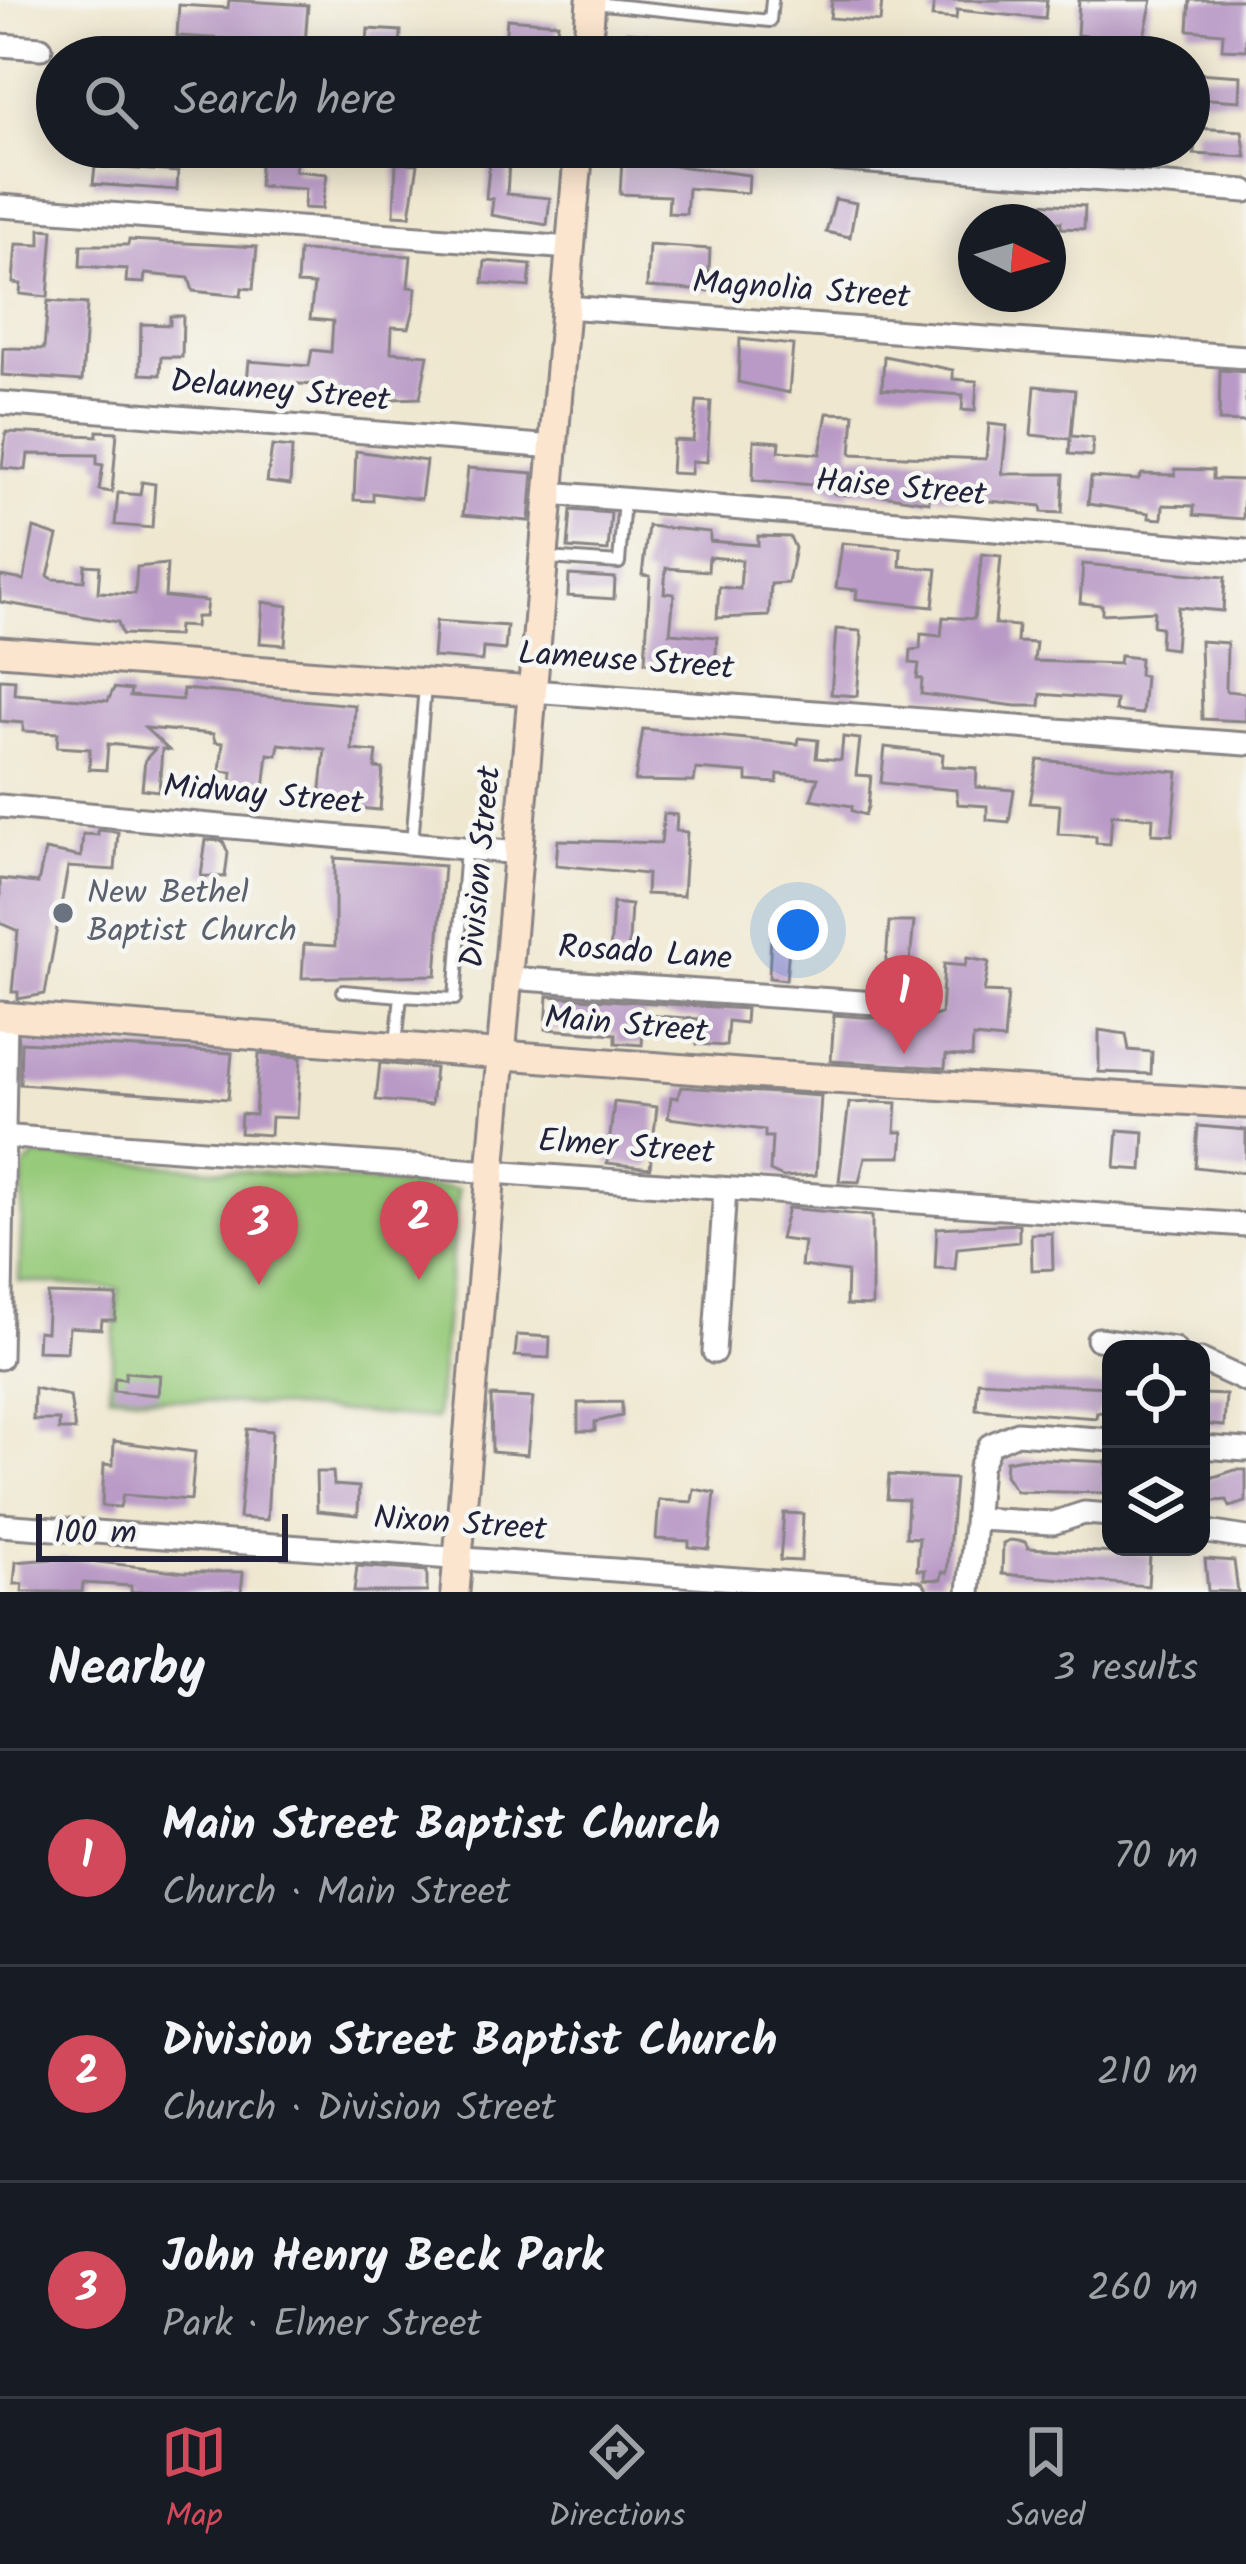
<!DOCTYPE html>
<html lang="en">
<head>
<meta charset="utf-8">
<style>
	:root { --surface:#171b24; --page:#20242c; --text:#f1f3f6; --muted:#9ea1a6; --line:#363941; --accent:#d1495b }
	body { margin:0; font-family:Kalam,sans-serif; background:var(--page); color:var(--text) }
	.controls { position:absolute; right:36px; bottom:36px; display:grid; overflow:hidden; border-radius:24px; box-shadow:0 6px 30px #0003 }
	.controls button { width:108px; height:108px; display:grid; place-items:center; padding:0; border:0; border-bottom:3px solid var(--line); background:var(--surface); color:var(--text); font:60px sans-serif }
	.compass { position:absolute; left:958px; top:204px; width:108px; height:108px; border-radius:50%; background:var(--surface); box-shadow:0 6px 30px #0003; rotate:95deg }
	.scale { position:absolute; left:36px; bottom:30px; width:252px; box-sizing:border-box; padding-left:12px; border:6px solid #22223b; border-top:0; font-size:33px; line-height:42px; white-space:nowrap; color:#22223b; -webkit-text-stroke:9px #f6f6f2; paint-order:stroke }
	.you { position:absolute; left:798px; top:930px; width:42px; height:42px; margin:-30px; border:9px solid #fff; border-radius:50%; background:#1a73e8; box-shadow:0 0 0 18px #1a73e833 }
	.badge { display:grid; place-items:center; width:78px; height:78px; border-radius:50%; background:var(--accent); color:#fff; font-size:39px; font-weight:700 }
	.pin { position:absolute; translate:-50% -99px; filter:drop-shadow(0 3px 6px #0008) }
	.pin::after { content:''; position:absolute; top:63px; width:42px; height:36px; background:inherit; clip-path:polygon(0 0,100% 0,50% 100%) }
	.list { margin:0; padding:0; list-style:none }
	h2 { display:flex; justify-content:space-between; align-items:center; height:156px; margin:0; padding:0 48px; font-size:51px }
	h2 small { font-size:39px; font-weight:400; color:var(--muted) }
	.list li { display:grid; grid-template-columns:78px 1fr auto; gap:36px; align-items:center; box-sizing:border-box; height:216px; padding:0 48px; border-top:3px solid var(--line) }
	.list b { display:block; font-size:45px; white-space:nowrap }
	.list p { margin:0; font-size:39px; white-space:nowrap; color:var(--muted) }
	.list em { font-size:39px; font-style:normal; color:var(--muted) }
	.icon { flex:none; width:66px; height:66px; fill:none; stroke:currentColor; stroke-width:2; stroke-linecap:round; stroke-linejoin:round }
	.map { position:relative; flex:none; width:1246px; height:1592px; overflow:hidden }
	.search { position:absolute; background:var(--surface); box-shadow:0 6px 30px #0003; left:36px; right:36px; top:36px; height:132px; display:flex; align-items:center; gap:30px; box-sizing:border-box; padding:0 42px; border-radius:66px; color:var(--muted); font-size:45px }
	.sheet { height:804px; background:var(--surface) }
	nav { display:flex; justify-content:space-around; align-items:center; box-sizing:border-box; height:168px; border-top:3px solid var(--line); background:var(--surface); font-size:33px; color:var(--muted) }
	nav a { display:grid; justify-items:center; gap:6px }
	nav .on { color:var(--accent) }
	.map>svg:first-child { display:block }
	.green { fill:#97ca7a; stroke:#5c765a; stroke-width:3 }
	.building { fill:#b99ac6 }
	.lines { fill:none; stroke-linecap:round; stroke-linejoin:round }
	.lane-casing { stroke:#888485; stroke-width:16 }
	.street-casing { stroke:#888485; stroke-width:27 }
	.secondary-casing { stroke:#888485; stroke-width:33 }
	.lane { stroke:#fff; stroke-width:10 }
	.street { stroke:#fff; stroke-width:21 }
	.secondary { stroke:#fbe5cf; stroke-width:27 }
	.worship-dot { fill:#6b7280; stroke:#f6f6f2; stroke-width:4.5 }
	.labels { text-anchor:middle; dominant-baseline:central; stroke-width:9; stroke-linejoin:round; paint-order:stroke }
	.street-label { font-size:33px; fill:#22223b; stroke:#f6f6f2 }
	.worship-label { font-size:33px; fill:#5b616d; stroke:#f6f6f2; text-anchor:start }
</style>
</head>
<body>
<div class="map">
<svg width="1246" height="1592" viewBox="0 0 1246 1592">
	<rect width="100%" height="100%" fill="#f6f6f2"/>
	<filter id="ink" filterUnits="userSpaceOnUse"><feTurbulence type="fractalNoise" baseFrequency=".00833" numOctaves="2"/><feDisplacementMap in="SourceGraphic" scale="24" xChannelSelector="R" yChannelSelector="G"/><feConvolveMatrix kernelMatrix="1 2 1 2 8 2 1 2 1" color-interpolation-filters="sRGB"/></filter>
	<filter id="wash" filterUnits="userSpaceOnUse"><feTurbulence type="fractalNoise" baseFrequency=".004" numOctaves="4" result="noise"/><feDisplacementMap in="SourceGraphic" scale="48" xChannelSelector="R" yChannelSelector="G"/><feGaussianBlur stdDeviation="2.7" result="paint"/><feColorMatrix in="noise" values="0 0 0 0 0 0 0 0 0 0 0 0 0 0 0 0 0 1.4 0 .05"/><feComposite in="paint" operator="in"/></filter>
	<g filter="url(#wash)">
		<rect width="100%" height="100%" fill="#efe7cf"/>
		<path class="green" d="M37,1155L458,1189L436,1419L109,1394L119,1289L19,1281L24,1166Z"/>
		<g id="blocks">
			<g class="building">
				<path d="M229,0L308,5L304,57H225L226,39L177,36L179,5L228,8Z"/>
				<path d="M832,0H882L880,22L830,18Z"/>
				<path d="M934,0H1047L1045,19L957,10L956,19L932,17Z"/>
				<path d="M1079,0H1152L1143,41L1077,35Z"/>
				<path d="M1190,0H1246V50L1222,49L1223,33L1188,30Z"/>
				<path d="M507,19L558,23L555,47L505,43Z"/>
				<path d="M368,29L401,31L400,57H366Z"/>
				<path d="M626,32L669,36L668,57L624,56Z"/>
				<path d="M1197,73L1241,76L1240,101L1195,98Z"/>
				<path d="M1196,128L1242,131L1246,157L1194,154Z"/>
				<path d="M261,147H297L295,171L327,174L322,209L304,208L305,189L259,186Z"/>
				<path d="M491,147H510L507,194L550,198L547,225L491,215L493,199L486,198Z"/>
				<path d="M622,159L749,175L748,193L688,188L686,214L668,213L669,196L620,194Z"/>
				<path d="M396,163L418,164L410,216L394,215Z"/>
				<path d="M95,166L178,172L177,190L93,184Z"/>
				<path d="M835,199L856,203L850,237L826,232Z"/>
				<path d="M1036,203L1085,206L1084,229L1061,228V222H1024L1026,204Z"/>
				<path d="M40,229L53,230L48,297L20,294L21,284L13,283L16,244L40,245Z"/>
				<path d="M129,240L257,247L253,289L242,288L241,296L193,291L189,278L145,274L144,283L126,282L127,269L80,266L81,245H128Z"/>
				<path d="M649,245L710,249L708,291L647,287Z"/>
				<path d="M299,251L411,256L408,287L416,288L414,309L409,328L392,327L391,352L428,355L420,398L336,401L335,386L247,381L249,361L309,366L312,350L331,352L333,321L310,319L314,285L297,284Z"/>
				<path d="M485,261L531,265L529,287L483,283Z"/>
				<path d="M48,301L87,304L82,381L2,375L3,348L44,349Z"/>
				<path d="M170,316H183L182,357H161L160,375L140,374L141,324L170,325Z"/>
				<path d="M740,339L793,345L789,393L738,382Z"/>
				<path d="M884,356L953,370V379L977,381L975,411L962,410L963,395L882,389Z"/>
				<path d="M1220,370L1246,372V422L1219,421Z"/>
				<path d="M1035,386L1075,390L1071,436L1093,438L1092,456L1069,454L1070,439L1031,435Z"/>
				<path d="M697,401L711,402L707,462L692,461L691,474L671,473L673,440L693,441Z"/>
				<path d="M827,413L854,414L851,454L986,459L989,424L1007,426L1002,474H1064L1062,513L1042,512L1041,506L929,495V502L849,490V495L835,494L826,486L753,480L754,440L780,442L779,451L820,454Z"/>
				<path d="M97,431L117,432L112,492L99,490L103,465L97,464V455L28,454L26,470L2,468L6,432L97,436Z"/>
				<path d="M272,446L292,448L290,485L267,482Z"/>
				<path d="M356,451L426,461L421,499L373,493V501L354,500Z"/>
				<path d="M468,468L533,473L529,521L463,515Z"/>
				<path d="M1175,469L1213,470V479L1244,480L1243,519L1194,515V506L1163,505L1162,519L1149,518V513L1088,504L1091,477L1138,480L1142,474L1175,475Z"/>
				<path d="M142,482L155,484L152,528L115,525L118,493L140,495Z"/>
				<path d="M571,510L611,513L608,551L568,548Z"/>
				<path d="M648,526L710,532V541L758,545V536L790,537L795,548L788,583L771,584L769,616L717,618L719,587L740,589L742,560L709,557L708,571L666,568L664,593L674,594L670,633L717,637L715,667L645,662L650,576L642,575Z"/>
				<path d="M34,528L58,536L48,576L53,579L84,581L85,565L100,566L98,592L135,594L137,567L167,564L165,597L207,601L205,617H196L195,627L178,626L177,636L122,634L118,622L0,602V576L24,580Z"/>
				<path d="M842,543L901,548L900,566L937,569L933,607L856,599L857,590L836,588Z"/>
				<path d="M982,554L1001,556L995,624L1018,626L1017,642L1036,643L1034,661L1119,664L1120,656L1140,658L1139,675L1145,676L1142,714L1115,711L1116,700L1041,694L1040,706H1016L921,694L922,679L917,678L919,664L910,663L911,650L920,649L921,634L941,636L943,617L974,619Z"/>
				<path d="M1083,564L1225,577L1223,611L1178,607L1175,649L1160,647L1161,627L1153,626L1154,611L1102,614V605L1080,603Z"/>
				<path d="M569,575L615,578L614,599L568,596Z"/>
				<path d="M263,602L288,606L285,645L260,643Z"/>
				<path d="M436,621L507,626L505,650L483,648L482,661L433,657Z"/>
				<path d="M836,629L860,631L862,638L857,696L831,694Z"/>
				<path d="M1200,641L1227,643L1226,691L1246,693V721L1202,719Z"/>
				<path d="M0,679L15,680L14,694L108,701L114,688L131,690L130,696L182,700L183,689L355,705L352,750L377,752L375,768L383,769L380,810L336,806L337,799L320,798L325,749L279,744L277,755L268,754L263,798L231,792L232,772L220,771L223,743L215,742L213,734L145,728L169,750L162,749L159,791L142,789L145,760L155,749L108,744L106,770L89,769L90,749L57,747L58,733L23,731V723L0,721Z"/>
				<path d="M643,729L798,744L799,738L818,740L816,758L841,760L843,737L860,739L856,775L871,776L868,807L865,815L852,811V806L811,799L818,778L778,774L777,783L747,781V773L696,769L694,782L635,781Z"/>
				<path d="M885,747L943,754L942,766L977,768L976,787L1014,790L1009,822L987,820V806L958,804L956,790L881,783Z"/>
				<path d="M1038,760L1178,772L1172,835L1152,834L1153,818L1112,814L1110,844L1096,843V836L1058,834L1060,805L1030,803Z"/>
				<path d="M664,814L677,815L676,831L687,832L683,896L646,894L647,874L556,865L558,840L661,843Z"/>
				<path d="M98,830L118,832L115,870L68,867L45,994L18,999V992H12L18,931L0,923V879L38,883L45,850L81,857L83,834L98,835Z"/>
				<path d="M206,840L223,841L228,853L225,877L201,876Z"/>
				<path d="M335,858L444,866L436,975L302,978L304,944L335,946Z"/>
				<path d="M613,903L631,905L628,958L610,957Z"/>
				<path d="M889,922H914L907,990L884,989Z"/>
				<path d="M771,935L790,936L786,980L769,978Z"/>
				<path d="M967,958L989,962L984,992L1008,993L1004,1040L973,1037L972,1057L946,1055L945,1068L831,1061L834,1015L919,1021L941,1014L944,964L965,966Z"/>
				<path d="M548,996L746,1009L745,1023L728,1021L726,1046L697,1044L699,1019L644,1015L642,1045L616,1043V1034L546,1029Z"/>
				<path d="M1099,1030L1126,1034L1129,1050L1152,1052L1151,1074L1099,1072Z"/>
				<path d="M21,1042L232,1053L228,1099L20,1084Z"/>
				<path d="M259,1054L301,1057L297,1118L271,1117L270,1135L240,1133L241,1114L255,1115Z"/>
				<path d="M380,1063L435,1068L431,1105L376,1100Z"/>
				<path d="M681,1087L821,1096L816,1175L783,1177L770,1171L772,1137H765V1130L668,1118L671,1097L678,1098Z"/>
				<path d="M614,1102L657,1107L650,1168L607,1163Z"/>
				<path d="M875,1102L897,1103L895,1132H903L901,1157H865L859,1182L839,1181L849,1103Z"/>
				<path d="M1198,1126L1246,1130V1173L1195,1167Z"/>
				<path d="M1118,1130L1144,1132L1142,1170L1115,1168Z"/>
				<path d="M788,1208L872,1216V1306L846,1305L847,1272L801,1266L804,1242L780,1239Z"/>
				<path d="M1019,1224V1242L957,1248L955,1269L935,1268L937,1228Z"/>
				<path d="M1052,1233L1053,1269L1032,1270L1031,1234Z"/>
				<path d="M48,1294L117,1296L115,1320H102L101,1329L69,1327L67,1352L37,1351L38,1331L46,1332Z"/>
				<path d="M517,1335L550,1337L549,1358L515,1356Z"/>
				<path d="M126,1372L160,1375L158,1395L113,1391L115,1378L125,1379Z"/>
				<path d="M978,1381L1110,1387L1111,1413L1097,1412L1096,1418L976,1409Z"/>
				<path d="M34,1388L70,1396L75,1430H59V1420H33Z"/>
				<path d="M1202,1394L1226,1395L1224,1426L1201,1424Z"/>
				<path d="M491,1396L533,1398L527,1455L492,1452Z"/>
				<path d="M622,1402V1416L595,1422V1431H578V1403Z"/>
				<path d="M247,1429L272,1431L267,1520L239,1518Z"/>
				<path d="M114,1441L195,1452L191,1500L123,1495L120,1507L102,1506L104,1464L113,1465Z"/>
				<path d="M1023,1458L1107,1462L1105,1493L1016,1491L1005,1475L1006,1461Z"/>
				<path d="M1235,1470H1246V1502L1230,1507L1227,1500L1201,1502V1481Z"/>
				<path d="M316,1472H333L334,1485L359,1487L358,1515L317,1511Z"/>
				<path d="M889,1475L955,1479L947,1573L942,1572L941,1580L924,1579L925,1570H917L919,1538L906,1537L908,1500L887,1499Z"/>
				<path d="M694,1489L715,1493L709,1549L689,1547V1541L656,1539L659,1500L692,1502Z"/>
				<path d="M784,1513L803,1514L801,1561L780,1560Z"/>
				<path d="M1010,1540L1025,1542L1028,1548L1150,1555L1148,1586L1002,1574L1003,1543Z"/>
				<path d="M64,1558L184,1572H243L241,1592H131V1586L83,1583L82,1592H22L23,1584H14L16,1562Z"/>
				<path d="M1205,1559L1234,1561L1238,1592L1208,1591Z"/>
				<path d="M357,1566L427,1571V1592H354Z"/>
			</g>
		</g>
	</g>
	<g filter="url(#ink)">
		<use href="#blocks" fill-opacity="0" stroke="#888485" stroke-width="3"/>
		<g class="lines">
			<defs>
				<g id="lane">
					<path d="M594,3L770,21L772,0"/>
					<path d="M548,558L619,563L624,499"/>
					<path d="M412,843L425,686"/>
					<path d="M343,991L401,996"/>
					<path d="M396,1044L401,996L455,999L466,848"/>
				</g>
				<g id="street">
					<path d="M0,45L41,48"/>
					<path d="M675,147L1246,191"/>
					<path d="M0,206L571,248"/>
					<path d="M566,307L1246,357"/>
					<path d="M0,403L554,447"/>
					<path d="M550,493L1246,551"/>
					<path d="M532,691L1246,744"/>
					<path d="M0,806L519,853"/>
					<path d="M508,978L920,1006"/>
					<path d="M0,1136C415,1169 831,1194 1246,1225"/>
					<path d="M1098,1339L1174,1349"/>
					<path d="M714,1352L725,1189"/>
					<path d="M0,1358L6,1016"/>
					<path d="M1201,1360L1246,1381"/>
					<path d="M1201,1447L1246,1450"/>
					<path d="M976,1519L1053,1523L1084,1513L1111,1515"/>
					<path d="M0,1525L915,1592"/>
					<path d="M1201,1531L1246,1538"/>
					<path d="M969,1592L980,1467L990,1445L1017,1433L1111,1440"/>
				</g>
				<g id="secondary">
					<path d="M587,57L591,0"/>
					<path d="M0,651L532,691"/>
					<path d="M0,1016L765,1075L1246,1104"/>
					<path d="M455,1592L579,147"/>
				</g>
			</defs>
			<use href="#lane" class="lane-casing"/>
			<use href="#street" class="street-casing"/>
			<use href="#secondary" class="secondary-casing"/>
			<use href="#lane" class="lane"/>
			<use href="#street" class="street"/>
			<use href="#secondary" class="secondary"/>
		</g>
	</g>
	<circle class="worship-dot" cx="63" cy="913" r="12"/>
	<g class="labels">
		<g class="street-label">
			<text transform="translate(801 291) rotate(4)">Magnolia Street</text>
			<text transform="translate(280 392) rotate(5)">Delauney Street</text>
			<text transform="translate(901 489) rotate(5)">Haise Street</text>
			<text transform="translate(626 662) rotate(4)">Lameuse Street</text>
			<text transform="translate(263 796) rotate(5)">Midway Street</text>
			<text transform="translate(482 867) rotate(-85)">Division Street</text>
			<text transform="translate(645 954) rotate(4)">Rosado Lane</text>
			<text transform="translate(626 1026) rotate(5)">Main Street</text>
			<text transform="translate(626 1148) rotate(4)">Elmer Street</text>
			<text transform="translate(460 1525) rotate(4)">Nixon Street</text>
		</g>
		<g class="worship-label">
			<text x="87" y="894">New Bethel<tspan x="87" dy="38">Baptist Church</tspan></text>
		</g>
	</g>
</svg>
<div class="controls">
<button><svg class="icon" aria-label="locate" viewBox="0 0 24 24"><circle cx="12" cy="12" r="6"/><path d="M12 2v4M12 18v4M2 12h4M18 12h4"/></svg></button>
<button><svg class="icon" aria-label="layers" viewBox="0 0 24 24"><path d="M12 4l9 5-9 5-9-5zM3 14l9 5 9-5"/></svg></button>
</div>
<svg class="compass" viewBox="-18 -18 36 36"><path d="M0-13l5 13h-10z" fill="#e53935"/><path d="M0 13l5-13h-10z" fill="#9ea1a6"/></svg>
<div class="scale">100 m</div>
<div class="you"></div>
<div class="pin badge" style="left:904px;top:1054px">1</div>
<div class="pin badge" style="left:419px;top:1280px">2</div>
<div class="pin badge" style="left:259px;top:1285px">3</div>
<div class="search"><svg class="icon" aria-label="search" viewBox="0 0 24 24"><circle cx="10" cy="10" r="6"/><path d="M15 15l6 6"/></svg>Search here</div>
</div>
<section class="sheet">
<h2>Nearby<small>3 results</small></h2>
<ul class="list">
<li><span class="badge">1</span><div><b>Main Street Baptist Church</b><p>Church · Main Street</p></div><em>70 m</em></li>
<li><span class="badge">2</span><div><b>Division Street Baptist Church</b><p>Church · Division Street</p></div><em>210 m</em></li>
<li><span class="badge">3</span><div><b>John Henry Beck Park</b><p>Park · Elmer Street</p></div><em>260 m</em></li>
</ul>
</section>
<nav>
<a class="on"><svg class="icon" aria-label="map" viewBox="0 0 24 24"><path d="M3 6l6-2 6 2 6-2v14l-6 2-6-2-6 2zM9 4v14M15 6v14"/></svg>Map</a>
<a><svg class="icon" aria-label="directions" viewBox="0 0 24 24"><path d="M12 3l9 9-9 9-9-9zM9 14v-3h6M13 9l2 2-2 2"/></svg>Directions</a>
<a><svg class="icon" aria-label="saved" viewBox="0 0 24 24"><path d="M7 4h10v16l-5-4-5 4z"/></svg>Saved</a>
</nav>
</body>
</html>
